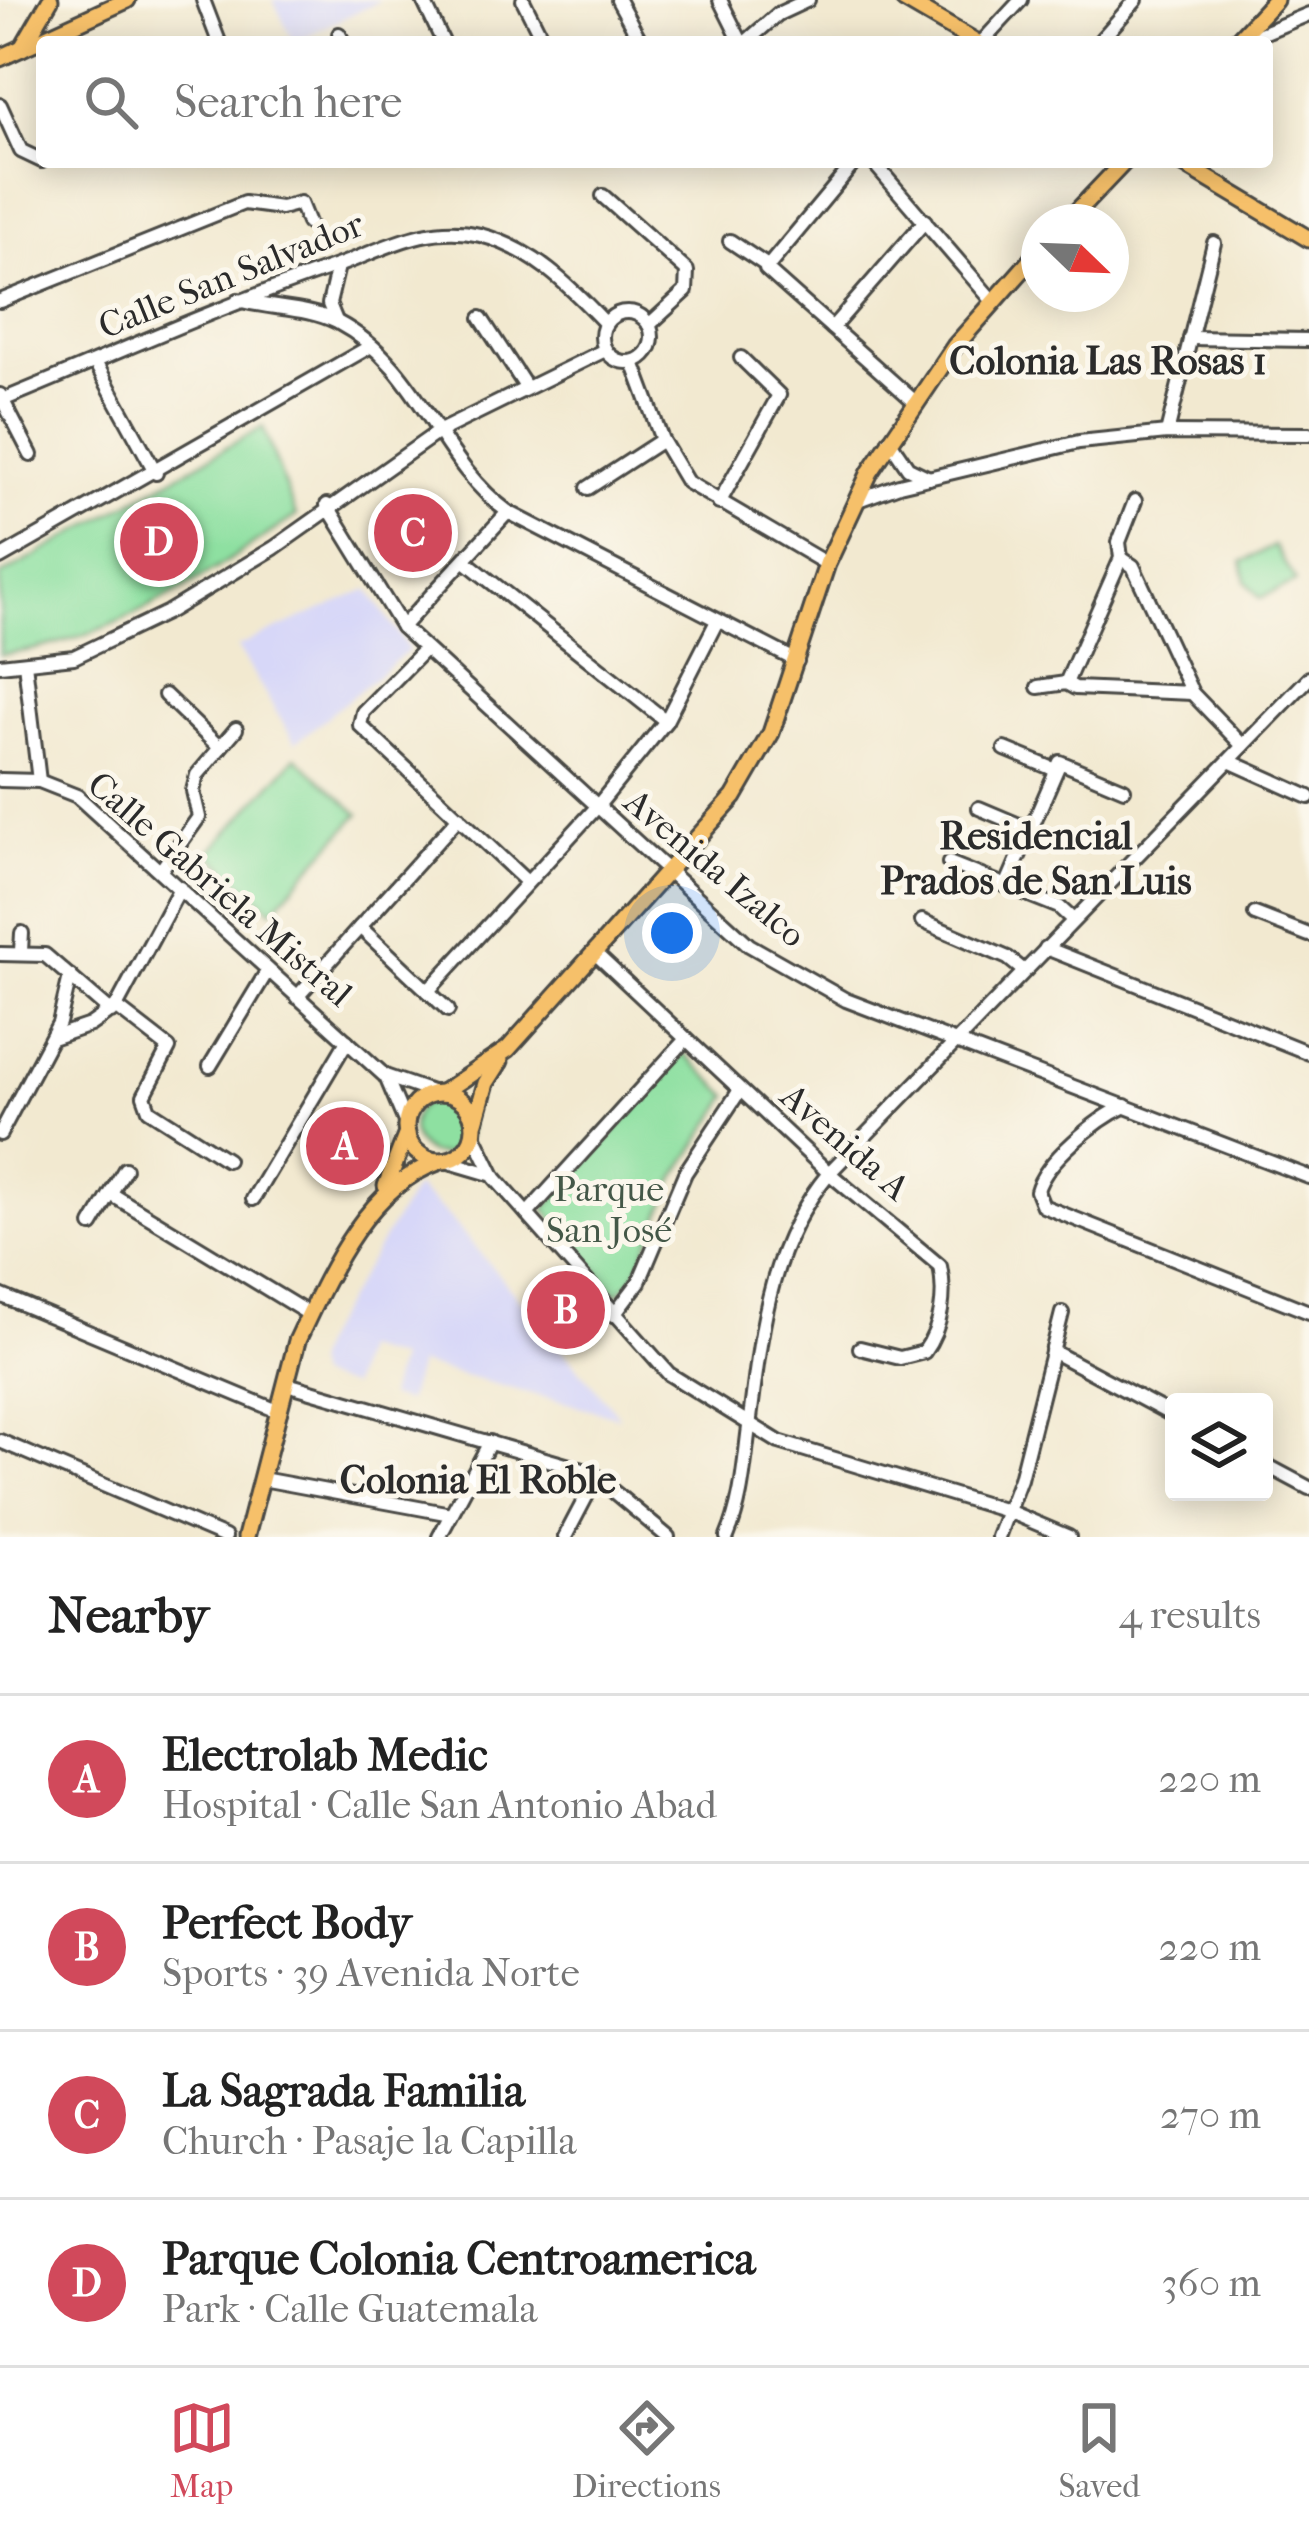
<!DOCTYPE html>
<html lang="en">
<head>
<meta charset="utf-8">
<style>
	:root { --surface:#fff; --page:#f2f2f2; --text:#222; --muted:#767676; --line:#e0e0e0; --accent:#d1495b }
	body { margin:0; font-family:"IM FELL French Canon",serif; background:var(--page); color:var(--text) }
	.controls { position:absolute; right:36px; bottom:36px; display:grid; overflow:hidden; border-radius:12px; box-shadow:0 6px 30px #0003 }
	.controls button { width:108px; height:108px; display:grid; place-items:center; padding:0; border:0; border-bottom:3px solid var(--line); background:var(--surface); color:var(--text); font:60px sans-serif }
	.compass { position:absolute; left:1021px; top:204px; width:108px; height:108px; border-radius:50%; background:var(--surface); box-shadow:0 6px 30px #0003; rotate:113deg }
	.you { position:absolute; left:672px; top:933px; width:42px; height:42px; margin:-30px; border:9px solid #fff; border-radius:50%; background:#1a73e8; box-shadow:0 0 0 18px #1a73e833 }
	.badge { display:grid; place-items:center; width:78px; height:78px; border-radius:50%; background:var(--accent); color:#fff; font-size:39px; font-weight:700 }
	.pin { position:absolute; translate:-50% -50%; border:6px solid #fff; box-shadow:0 3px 12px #0006 }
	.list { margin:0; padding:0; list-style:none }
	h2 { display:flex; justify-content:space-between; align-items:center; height:156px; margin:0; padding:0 48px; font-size:51px }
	h2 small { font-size:39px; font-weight:400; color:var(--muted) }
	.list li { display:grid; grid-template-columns:78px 1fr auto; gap:36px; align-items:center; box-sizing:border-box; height:168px; padding:0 48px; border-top:3px solid var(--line) }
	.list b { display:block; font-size:45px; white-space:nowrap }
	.list p { margin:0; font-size:39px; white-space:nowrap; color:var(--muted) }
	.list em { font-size:39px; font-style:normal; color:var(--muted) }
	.icon { flex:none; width:66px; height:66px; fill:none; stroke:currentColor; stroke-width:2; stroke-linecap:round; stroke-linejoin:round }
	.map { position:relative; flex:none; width:1309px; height:1537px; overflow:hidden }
	.search { position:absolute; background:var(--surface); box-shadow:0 6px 30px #0003; left:36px; right:36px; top:36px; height:132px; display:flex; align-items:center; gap:30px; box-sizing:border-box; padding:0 42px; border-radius:12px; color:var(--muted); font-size:45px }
	.sheet { height:828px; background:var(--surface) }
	nav { display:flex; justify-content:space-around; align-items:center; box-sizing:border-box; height:168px; border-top:3px solid var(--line); background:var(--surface); font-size:33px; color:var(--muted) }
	nav a { display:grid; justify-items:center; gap:6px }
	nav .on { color:var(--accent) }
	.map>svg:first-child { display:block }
	.built { fill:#d7d7f8 }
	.green { fill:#8ee0a1; stroke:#5c8666; stroke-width:3 }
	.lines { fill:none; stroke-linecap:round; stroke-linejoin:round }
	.minor-casing { stroke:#494844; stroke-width:18 }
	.major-casing { stroke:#494844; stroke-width:21 }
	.minor { stroke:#fff; stroke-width:12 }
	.major { stroke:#f6c06b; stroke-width:15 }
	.labels { text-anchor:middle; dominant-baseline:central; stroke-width:10; stroke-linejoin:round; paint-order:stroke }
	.street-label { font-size:36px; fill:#2b2b2b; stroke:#fbf7ec }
	.park-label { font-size:36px; fill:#445848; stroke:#fbf7ec }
	.neighbourhood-label { font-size:39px; font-weight:bold; fill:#2b2b2b; stroke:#fbf7ec }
</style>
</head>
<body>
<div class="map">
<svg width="1309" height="1537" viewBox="0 0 1309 1537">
	<rect width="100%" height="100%" fill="#fbf7ec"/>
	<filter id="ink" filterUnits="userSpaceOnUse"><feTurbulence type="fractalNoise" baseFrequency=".00833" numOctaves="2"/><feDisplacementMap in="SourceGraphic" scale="24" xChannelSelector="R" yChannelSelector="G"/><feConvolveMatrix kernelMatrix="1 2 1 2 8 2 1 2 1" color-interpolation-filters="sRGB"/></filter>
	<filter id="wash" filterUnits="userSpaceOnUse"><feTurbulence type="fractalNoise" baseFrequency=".004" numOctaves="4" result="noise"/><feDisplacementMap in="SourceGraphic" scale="48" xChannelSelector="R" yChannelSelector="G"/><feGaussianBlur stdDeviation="2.7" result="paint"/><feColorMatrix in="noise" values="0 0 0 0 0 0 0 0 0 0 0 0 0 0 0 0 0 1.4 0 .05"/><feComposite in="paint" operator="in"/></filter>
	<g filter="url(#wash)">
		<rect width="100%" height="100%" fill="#f2e9d0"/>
		<g class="built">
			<path d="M273,0H378L379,1L294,42Z"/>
			<path d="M368,589L409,650L295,743L237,647Z"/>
			<path d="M415,1187L449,1217L620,1417L418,1364L407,1402L388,1397L398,1359L361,1349L350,1387L316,1377L313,1363L322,1339Z"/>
		</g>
		<g class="green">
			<path d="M263,427L296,516C204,577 112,642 0,655V576Z"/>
			<path d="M1274,546L1296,582L1260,598L1246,581L1242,562Z"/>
			<path d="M296,757L359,814L272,910L209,853Z"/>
			<path d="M684,1053L729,1096L676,1177L635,1276L617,1295L545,1209Z"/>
			<circle cx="440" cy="1127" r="28"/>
		</g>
	</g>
	<g filter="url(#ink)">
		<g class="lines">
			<defs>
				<g id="minor">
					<path d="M203,0L219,42"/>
					<path d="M423,0L443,42"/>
					<path d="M523,0L544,42"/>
					<path d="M618,0L641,42"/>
					<path d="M720,0L741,42"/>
					<path d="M339,34L343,42"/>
					<path d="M746,42L778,14L808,0"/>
					<path d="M982,42L1021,0"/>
					<path d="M1099,42L1136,0"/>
					<path d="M1241,42L1309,14"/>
					<path d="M0,105L21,151L42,161"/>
					<path d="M855,162L766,269L914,401"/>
					<path d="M873,162L991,299"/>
					<path d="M603,196L687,271L686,291L649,325"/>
					<path d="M730,241L766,265"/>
					<path d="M238,300C270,309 307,307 337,322C422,367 435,458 508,512L797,661"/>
					<path d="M0,301L244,203L281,208L300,203L308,223"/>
					<circle cx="627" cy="337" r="25"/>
					<path d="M481,318L526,387"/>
					<path d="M336,321L329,304L338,266"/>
					<path d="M832,328L925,221"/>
					<path d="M1190,338L1309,340"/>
					<path d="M95,362L156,473"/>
					<path d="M633,362L662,440L687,482L827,564"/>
					<path d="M0,395L31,455"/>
					<path d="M0,401C110,356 218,307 331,268C381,251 425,222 480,235C532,248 570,286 605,323"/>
					<path d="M1167,433L1214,243"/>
					<path d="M889,440L908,468L929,478"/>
					<path d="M588,488L662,440"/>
					<path d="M855,501L899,485L1079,442L1167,433L1309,434"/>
					<path d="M719,503L779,395L741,358"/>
					<path d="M327,505L402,627L749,945L846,1000L1309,1177"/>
					<path d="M0,558L371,346"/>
					<path d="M1121,558L1133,566L1192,693L1243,746"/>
					<path d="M465,561L666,721"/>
					<path d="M402,627L508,512"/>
					<path d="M424,650L363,712L360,725L527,882"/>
					<path d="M25,663L39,781"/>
					<path d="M0,665L74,657L168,612L274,548L438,432L605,350"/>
					<path d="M1066,683L1121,558L1119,542L1135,501"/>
					<path d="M1038,687L1066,683L1075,688L1192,693"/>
					<path d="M165,695L220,748"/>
					<path d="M1005,749L1056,770"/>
					<path d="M1229,761L1309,797"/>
					<path d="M0,780L39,781L77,796L385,1076L434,1093"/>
					<path d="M979,808L1031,830"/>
					<path d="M949,863L1059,907L1073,920"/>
					<path d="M161,870L199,817L193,791L197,775L236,729"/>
					<path d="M1007,884L1060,762L1124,789"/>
					<path d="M1255,914L1309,935"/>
					<path d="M922,921L1008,958L1024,971"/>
					<path d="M360,927L448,1010"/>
					<path d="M1046,948L1309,1053"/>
					<path d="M21,951L22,933"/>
					<path d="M0,954L45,955L111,1012"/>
					<path d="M597,955L829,1173L940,1266C946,1295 942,1327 924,1352L900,1358L860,1348"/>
					<path d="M428,991L596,808L666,721L717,621"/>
					<path d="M297,997L459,817"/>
					<path d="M116,1007L169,1048L144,1096L149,1110L227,1160"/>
					<path d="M52,1038L90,1025L116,1007L180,888"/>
					<path d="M210,1066L268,970"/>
					<path d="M386,1077L406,1124"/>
					<path d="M1125,1106C1097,1119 1045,1161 1037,1191L1043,1206L1309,1312"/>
					<path d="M0,1134L59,1023L70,976"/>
					<path d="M474,1135L495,1178L669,1374L779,1442L1010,1512L1069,1537"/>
					<path d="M446,1161L490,1174"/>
					<path d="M111,1194L309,1314"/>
					<path d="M253,1199L347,1041"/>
					<path d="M527,1214L686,1039"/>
					<path d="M92,1225L125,1169"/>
					<path d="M0,1295L280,1412"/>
					<path d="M614,1315L639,1282L685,1173L740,1090"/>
					<path d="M1052,1351L1174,1416"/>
					<path d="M287,1384L590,1472L668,1537"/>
					<path d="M0,1441L225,1537"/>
					<path d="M1264,1464L1309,1488"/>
					<path d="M262,1479L451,1514"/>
					<path d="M439,1537L490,1442"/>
					<path d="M565,1537L597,1476"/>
					<path d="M727,1537C742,1502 744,1465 749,1427C761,1334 767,1248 829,1173L1309,678"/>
					<path d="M998,1537L1020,1479L1062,1313"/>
				</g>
				<g id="major">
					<path d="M904,0L976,42"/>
					<path d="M1236,42L1275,0"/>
					<path d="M22,48L50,0"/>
					<path d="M0,58L127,0"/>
					<path d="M1180,162L1309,239"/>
					<path d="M1067,222L1124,162"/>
					<circle cx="440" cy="1127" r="34"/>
					<path d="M442,1093L508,1049L734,797L771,733L827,564L870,472L955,346L1039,251"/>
					<path d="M475,1122L486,1083L500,1061"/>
					<path d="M386,1186L407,1133"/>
					<path d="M246,1537L297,1341C328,1275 366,1187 438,1162"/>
				</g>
			</defs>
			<use href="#minor" class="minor-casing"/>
			<use href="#major" class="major-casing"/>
			<use href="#minor" class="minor"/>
			<use href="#major" class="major"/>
		</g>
	</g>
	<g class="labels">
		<g class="street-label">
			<text transform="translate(231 275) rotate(-22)">Calle San Salvador</text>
			<text transform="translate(715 868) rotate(40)">Avenida Izalco</text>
			<text transform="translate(220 889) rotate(41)">Calle Gabriela Mistral</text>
			<text transform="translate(845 1142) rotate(41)">Avenida A</text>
		</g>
		<g class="park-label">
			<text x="609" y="1189">Parque<tspan x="609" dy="41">San José</tspan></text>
		</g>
		<g class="neighbourhood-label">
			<text x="1108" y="361">Colonia Las Rosas 1</text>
			<text x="1036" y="836">Residencial<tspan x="1036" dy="45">Prados de San Luis</tspan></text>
			<text x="478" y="1480">Colonia El Roble</text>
		</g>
	</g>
</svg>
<div class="controls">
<button><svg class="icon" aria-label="layers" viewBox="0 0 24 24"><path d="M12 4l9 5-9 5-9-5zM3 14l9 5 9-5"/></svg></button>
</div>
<svg class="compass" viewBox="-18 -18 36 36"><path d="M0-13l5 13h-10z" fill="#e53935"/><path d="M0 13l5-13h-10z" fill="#767676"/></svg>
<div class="you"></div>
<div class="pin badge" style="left:345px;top:1146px">A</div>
<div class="pin badge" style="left:566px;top:1310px">B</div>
<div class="pin badge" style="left:413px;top:533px">C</div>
<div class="pin badge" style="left:159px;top:542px">D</div>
<div class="search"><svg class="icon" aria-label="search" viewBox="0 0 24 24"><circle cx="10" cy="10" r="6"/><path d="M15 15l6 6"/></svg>Search here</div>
</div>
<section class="sheet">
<h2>Nearby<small>4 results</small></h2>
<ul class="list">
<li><span class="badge">A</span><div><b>Electrolab Medic</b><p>Hospital · Calle San Antonio Abad</p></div><em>220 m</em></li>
<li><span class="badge">B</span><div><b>Perfect Body</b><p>Sports · 39 Avenida Norte</p></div><em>220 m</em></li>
<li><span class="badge">C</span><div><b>La Sagrada Familia</b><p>Church · Pasaje la Capilla</p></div><em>270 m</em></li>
<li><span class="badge">D</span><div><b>Parque Colonia Centroamerica</b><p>Park · Calle Guatemala</p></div><em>360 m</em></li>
</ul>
</section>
<nav>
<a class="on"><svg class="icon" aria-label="map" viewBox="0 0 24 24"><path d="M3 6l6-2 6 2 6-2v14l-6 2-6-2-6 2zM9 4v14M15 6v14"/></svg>Map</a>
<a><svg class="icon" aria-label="directions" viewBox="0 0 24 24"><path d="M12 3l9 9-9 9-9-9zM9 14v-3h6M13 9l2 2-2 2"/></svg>Directions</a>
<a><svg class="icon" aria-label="saved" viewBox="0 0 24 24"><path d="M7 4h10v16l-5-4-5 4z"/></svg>Saved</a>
</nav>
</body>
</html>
